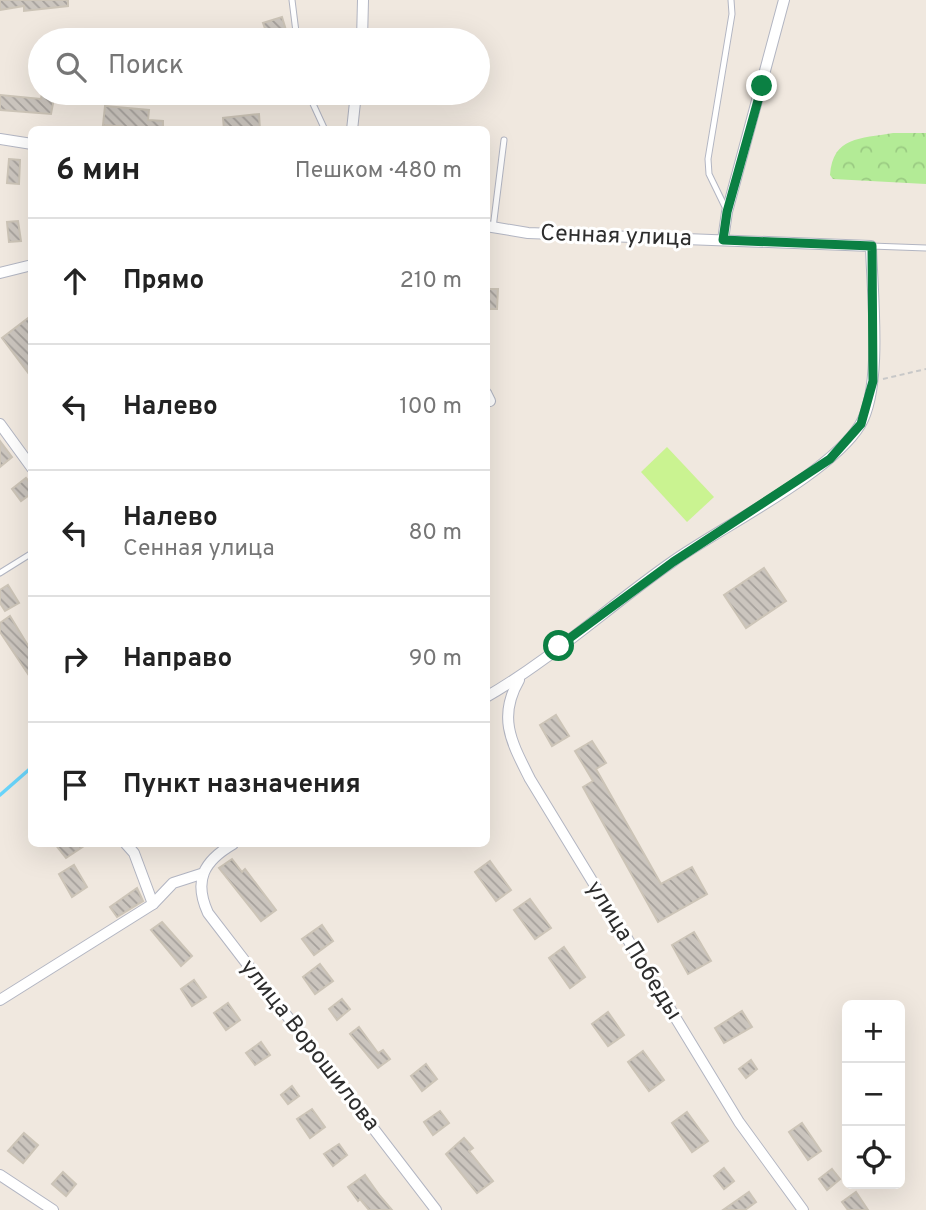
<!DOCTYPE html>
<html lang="ru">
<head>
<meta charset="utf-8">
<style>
	:root { --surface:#fff; --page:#f2f2f2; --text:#222; --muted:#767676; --line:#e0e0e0 }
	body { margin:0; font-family:Overpass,sans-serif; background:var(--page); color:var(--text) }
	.controls { position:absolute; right:21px; bottom:21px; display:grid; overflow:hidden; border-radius:10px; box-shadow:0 7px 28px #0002 }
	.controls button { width:63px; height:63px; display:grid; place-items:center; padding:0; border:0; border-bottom:2px solid var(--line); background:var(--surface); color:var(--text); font:35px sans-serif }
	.stop { position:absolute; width:21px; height:21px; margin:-16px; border:5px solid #0b8043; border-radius:50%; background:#fff }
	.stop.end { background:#0b8043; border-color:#fff; box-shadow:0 2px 7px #0008 }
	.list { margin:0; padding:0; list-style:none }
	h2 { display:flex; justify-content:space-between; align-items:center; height:91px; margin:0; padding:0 28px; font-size:30px }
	h2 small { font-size:23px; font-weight:400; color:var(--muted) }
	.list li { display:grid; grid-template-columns:46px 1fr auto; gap:21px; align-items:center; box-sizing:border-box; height:126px; padding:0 28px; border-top:2px solid var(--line) }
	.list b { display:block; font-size:26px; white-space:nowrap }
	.list p { margin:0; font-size:23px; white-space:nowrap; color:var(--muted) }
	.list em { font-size:23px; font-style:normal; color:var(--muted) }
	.icon { flex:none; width:38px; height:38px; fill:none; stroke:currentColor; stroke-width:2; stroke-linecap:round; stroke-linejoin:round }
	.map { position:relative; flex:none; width:926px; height:1210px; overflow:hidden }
	.search { position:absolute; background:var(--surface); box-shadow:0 7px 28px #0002; left:28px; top:28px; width:462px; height:77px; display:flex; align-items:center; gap:18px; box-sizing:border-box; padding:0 24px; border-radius:38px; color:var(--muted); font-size:26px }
	.panel { position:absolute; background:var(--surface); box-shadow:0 7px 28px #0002; left:28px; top:126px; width:462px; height:721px; border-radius:10px }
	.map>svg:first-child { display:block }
	.forest { fill:url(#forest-crowns) }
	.pitch { fill:#caf391 }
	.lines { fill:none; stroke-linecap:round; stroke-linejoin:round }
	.stream { stroke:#69d4fa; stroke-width:3.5 }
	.building { fill:url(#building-back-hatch); stroke:#ccc4b7; stroke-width:2 }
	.service-casing { stroke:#b2b5c2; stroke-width:7 }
	.minor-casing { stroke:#b2b5c2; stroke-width:12 }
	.path { stroke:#c8c8c8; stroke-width:2; stroke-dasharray:5 3.5; stroke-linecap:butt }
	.service { stroke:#fff; stroke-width:5 }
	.minor { stroke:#fff; stroke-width:10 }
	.route { stroke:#0b8043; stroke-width:9 }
	.labels { text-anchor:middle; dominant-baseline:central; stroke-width:6; stroke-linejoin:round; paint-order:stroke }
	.street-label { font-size:23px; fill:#2d2d2d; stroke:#fff }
</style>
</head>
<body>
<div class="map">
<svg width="926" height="1210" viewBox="0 0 926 1210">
	<defs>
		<pattern id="forest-crowns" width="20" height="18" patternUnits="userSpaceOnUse" patternTransform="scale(1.75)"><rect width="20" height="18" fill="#b3eb96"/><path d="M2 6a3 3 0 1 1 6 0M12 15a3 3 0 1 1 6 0" fill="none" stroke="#9aca82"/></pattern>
		<pattern id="building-back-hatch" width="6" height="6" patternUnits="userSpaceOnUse" patternTransform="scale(1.75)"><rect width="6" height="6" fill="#cbc5be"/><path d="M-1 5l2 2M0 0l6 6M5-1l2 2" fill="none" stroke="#a5a09b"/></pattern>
	</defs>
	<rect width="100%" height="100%" fill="#f0e8df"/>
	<path class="forest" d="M893,133H926V184L833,179L830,175C833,136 860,139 893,133Z"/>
	<path class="pitch" d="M667,447L714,497L687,522L641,472Z"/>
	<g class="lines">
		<path class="stream" d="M0,795L32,767"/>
	</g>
	<g class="building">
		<path d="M0,0H68V6L24,11V6L0,10Z"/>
		<path d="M282,17L289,40H269L263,23Z"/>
		<path d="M42,93H55L51,114L0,110V95L41,99Z"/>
		<path d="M105,106L149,110L148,120L163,121V130L103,125Z"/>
		<path d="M259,114L260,130H224L223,118Z"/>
		<path d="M9,159L20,160L19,184L7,183Z"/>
		<path d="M18,221L21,241L9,242L7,222Z"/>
		<path d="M486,289H498L497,309H486Z"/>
		<path d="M32,315V378L2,338Z"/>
		<path d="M0,441L12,457L0,467Z"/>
		<path d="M26,478L32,485V493L21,501L12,489Z"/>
		<path d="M764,568L786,601L746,628L724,595Z"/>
		<path d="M8,585L19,603L5,611L0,603V590Z"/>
		<path d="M10,616L32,652V680L0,632V623Z"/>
		<path d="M556,715L569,736L552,746L540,725Z"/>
		<path d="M592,741L606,763L596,769L661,884L692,867L707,894L658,922L583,787L593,781L575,751Z"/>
		<path d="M55,844H87L66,858Z"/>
		<path d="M232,859L242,872L245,869L276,910L261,921L219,868Z"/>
		<path d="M490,861L511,890L496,901L475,872Z"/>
		<path d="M74,865L87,887L72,897L59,874Z"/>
		<path d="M137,888L143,901L117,917L110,907Z"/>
		<path d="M530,899L551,928L535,939L514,910Z"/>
		<path d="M162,922L192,956L181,966L151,930Z"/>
		<path d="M322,925L333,941L314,955L302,939Z"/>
		<path d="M694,932L711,961L688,974L672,945Z"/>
		<path d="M564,947L585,977L570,988L549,958Z"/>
		<path d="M320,964L333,981L315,994L303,977Z"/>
		<path d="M194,980L206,997L192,1006L181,989Z"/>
		<path d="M342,999L350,1009L337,1020L329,1009Z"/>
		<path d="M228,1003L240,1020L226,1030L214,1013Z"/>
		<path d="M742,1011L752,1027L724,1043L715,1028Z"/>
		<path d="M608,1012L624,1035L608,1046L592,1024Z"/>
		<path d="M359,1027L378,1053L383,1050L390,1059L378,1068L350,1034Z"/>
		<path d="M261,1042L270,1055L255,1065L246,1053Z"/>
		<path d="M643,1051L664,1080L649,1091L628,1062Z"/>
		<path d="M751,1060L757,1069L746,1078L739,1069Z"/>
		<path d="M426,1064L437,1079L422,1091L411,1076Z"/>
		<path d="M292,1086L299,1096L288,1104L281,1095Z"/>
		<path d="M312,1109L325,1127L310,1138L297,1119Z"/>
		<path d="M440,1111L449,1123L433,1135L424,1122Z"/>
		<path d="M687,1112L708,1141L692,1152L672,1123Z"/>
		<path d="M802,1123L821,1151L808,1160L789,1132Z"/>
		<path d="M24,1133L38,1145L23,1163L8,1151Z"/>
		<path d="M464,1138L473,1148L469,1151L493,1181L477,1193L446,1154Z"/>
		<path d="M339,1144L347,1155L333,1166L324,1154Z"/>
		<path d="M724,1168L734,1181L724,1189L714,1176Z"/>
		<path d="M832,1169L840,1179L827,1190L819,1179Z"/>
		<path d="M63,1172L76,1184L66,1196L52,1184Z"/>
		<path d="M365,1175L380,1196L392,1210H369L360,1199L358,1201L348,1187Z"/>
		<path d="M749,1192L756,1202L745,1210H723Z"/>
		<path d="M856,1192L868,1210H848L842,1202Z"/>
	</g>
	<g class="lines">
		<defs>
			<g id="service">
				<path d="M292,0L297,40"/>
				<path d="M308,93L325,130"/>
				<path d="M727,211L709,174L708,159L732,14L731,0"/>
				<path d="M493,228L504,140"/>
				<path d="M871,246L926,248"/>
				<path d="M0,573L32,553"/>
			</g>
			<g id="minor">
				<path d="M362,40L363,0"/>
				<path d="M352,130L356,93"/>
				<path d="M0,139L32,144"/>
				<path d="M486,226L528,233L871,246C872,291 883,388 860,425C830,474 721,527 672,562C609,606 552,659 486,697"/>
				<path d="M723,240L727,212L784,0"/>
				<path d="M0,273L32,265"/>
				<path d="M486,393L490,401"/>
				<path d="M0,424L32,468"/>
				<path d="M519,680C497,718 512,743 530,779L739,1122L803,1210"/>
				<path d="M126,844L134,853L153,904"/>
				<path d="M233,844C204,861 193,880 208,913L436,1210"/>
				<path d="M0,1000L153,904L173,883L201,874"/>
				<path d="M0,1175L53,1210"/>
			</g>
		</defs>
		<use href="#service" class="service-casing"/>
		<use href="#minor" class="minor-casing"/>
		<path class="path" d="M883,379L926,369"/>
		<use href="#service" class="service"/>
		<use href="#minor" class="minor"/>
	</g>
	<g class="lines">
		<path class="route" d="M559,646L673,562L830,459L861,424L873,381L872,246L723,240L727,212L762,86"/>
	</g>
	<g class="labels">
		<g class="street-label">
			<text transform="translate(616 237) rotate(2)">Сенная улица</text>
			<text transform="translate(633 951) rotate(58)">улица Победы</text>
			<text transform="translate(309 1046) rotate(52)">улица Ворошилова</text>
		</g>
	</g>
</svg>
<div class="controls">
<button>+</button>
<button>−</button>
<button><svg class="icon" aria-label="locate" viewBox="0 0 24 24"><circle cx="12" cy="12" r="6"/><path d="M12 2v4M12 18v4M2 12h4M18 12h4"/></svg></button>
</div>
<div class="stop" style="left:559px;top:646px"></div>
<div class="stop end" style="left:762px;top:86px"></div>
<div class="search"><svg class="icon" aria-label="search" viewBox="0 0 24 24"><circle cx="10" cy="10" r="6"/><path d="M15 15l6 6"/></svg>Поиск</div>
<section class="panel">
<h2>6 мин<small>Пешком · 480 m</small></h2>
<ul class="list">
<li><svg class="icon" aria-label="ahead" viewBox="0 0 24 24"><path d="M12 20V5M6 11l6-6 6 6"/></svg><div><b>Прямо</b></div><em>210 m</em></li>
<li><svg class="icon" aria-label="left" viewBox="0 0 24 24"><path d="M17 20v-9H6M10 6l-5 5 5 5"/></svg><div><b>Налево</b></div><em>100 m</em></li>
<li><svg class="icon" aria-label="left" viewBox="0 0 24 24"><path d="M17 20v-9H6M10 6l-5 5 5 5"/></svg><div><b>Налево</b><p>Сенная улица</p></div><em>80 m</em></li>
<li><svg class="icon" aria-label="right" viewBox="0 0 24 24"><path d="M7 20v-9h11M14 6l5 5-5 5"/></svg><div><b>Направо</b></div><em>90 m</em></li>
<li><svg class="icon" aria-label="arrive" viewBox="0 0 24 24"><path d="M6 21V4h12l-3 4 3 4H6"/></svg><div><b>Пункт назначения</b></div></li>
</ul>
</section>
</div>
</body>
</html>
